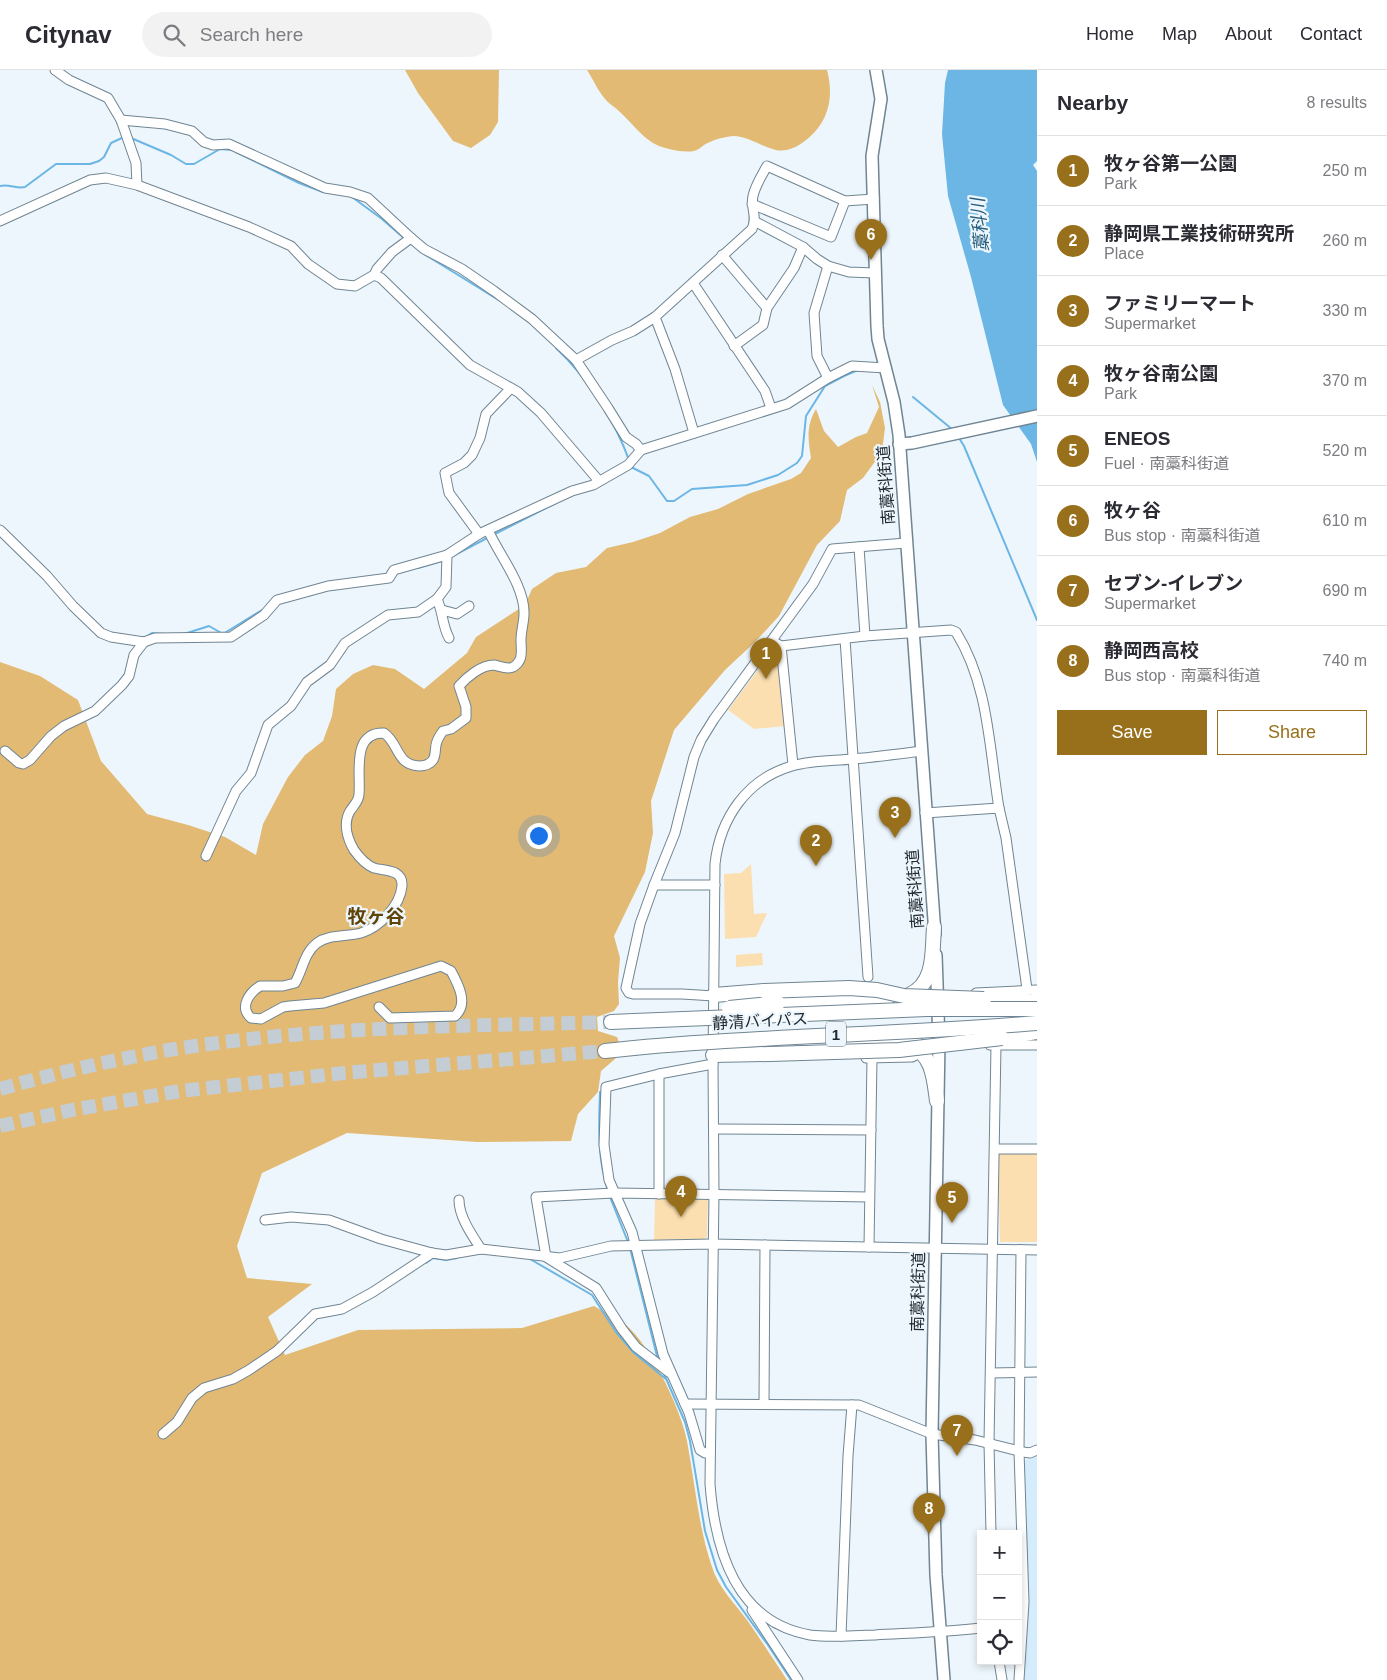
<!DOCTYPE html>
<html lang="en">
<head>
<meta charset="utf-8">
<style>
	:root { --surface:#fff; --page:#f2f2f3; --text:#2b2b33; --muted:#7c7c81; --line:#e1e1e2; --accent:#98701c }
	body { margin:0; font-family:Arial,"Noto Sans JP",sans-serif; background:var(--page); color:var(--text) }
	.controls { position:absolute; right:15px; bottom:15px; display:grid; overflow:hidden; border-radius:0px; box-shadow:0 2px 8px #0003 }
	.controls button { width:45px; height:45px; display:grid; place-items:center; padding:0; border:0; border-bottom:1px solid var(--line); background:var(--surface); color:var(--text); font:25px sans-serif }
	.you { position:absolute; left:538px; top:765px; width:18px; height:18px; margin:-12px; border:4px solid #fff; border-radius:50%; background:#1a73e8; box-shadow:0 0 0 8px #1a73e833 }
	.badge { display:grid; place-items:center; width:32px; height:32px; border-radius:50%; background:var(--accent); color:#fff; font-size:16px; font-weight:700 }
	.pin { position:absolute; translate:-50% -41px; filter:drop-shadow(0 1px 2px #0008) }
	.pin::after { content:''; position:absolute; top:26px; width:18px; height:15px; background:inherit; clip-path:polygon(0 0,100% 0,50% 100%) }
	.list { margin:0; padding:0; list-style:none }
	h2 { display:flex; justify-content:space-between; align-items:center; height:65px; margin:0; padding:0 20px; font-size:21px }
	h2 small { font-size:16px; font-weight:400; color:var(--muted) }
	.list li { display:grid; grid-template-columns:32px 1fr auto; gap:15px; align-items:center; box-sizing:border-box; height:70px; padding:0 20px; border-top:1px solid var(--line) }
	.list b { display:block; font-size:19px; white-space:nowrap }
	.list p { margin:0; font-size:16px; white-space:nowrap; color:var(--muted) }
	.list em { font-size:16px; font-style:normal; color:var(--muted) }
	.actions { display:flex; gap:10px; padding:15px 20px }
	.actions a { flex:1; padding:11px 0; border:1px solid var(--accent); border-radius:0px; text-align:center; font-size:18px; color:var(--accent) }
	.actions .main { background:var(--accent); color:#fff }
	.icon { flex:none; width:28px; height:28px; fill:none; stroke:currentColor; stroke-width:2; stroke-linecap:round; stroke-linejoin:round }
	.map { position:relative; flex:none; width:1037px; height:1610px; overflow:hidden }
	header { display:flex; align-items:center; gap:30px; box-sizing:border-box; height:70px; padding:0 25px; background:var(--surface); border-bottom:1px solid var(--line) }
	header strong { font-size:24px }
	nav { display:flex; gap:28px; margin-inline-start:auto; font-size:18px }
	.search { width:350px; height:45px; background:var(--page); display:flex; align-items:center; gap:12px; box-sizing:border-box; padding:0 18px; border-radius:28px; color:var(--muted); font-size:19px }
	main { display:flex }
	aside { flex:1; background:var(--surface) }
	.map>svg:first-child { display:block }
	.built { fill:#d4ecfc }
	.green { fill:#fbdfb0 }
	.forest { fill:#e2ba73 }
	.water { fill:#6bb6e5 }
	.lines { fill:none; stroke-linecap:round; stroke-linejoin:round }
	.stream { stroke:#6bb6e5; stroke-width:2 }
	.highway-tunnel { stroke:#c4cdd3; stroke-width:14; stroke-dasharray:14 7; stroke-linecap:butt }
	.minor-casing { stroke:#708593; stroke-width:11 }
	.major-casing { stroke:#708593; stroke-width:14 }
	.highway-casing { stroke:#708593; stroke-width:16 }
	.minor { stroke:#fff; stroke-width:9 }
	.major { stroke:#fff; stroke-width:11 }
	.highway { stroke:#fff; stroke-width:14 }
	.highway-bridge-casing { stroke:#708593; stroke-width:16; stroke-linecap:butt }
	.highway-bridge { stroke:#fff; stroke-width:14 }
	.labels { text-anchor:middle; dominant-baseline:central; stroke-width:4.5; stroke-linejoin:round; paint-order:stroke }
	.shield { fill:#edf6fc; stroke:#5e666c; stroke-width:1 }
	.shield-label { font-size:15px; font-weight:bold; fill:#20292f }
	.street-label { font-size:16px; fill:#20292f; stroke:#edf6fc }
	.water-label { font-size:18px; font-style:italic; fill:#235c7c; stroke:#edf6fc }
	.quarter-label { font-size:19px; font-weight:bold; fill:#5f4307; stroke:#edf6fc }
</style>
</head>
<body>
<header>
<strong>Citynav</strong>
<div class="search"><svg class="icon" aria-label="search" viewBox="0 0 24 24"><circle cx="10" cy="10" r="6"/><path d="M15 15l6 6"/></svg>Search here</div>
<nav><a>Home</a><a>Map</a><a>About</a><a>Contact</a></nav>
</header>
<main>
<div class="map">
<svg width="1037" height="1610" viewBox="0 0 1037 1610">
	<rect width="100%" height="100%" fill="#edf6fc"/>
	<path class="built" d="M1037,1387V1610H1023L1022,1391Z"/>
	<g class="green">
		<path d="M774,578L778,579L786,656L754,659L728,640Z"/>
		<path d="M751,794L754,844L767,843L756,867L725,869L724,804L741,803Z"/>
		<path d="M762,883L763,895L736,897V885Z"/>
		<path d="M998,1082L1037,1083V1172H1000Z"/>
		<path d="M655,1128H708L707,1167L703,1169L654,1170Z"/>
	</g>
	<g class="forest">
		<path d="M405,0H499L498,52L490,65L471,78L453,71L418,23Z"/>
		<path d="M587,0H827C835,30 827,56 802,73C795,78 785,82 776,80C762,77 748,66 733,66C723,67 712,70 704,75C701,77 698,80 694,81C683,83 663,79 653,73C640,65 631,52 620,42C615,37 609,34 605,29C598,21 593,9 587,0Z"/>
		<path d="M872,315L880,332L885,358L882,382L863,408L847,420L840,451L817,475L779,546L755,572L725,600L674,660L651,731L653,763L645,802L614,866L620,888L618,912L619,934L614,941L597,947L598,961L617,967L621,978L615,989L601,1001L598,1022L578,1044L571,1071L477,1072L347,1063L262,1103L237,1176L247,1208L312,1214L268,1247L285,1285L358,1260L522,1258L594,1236C604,1242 617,1247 626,1255C651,1276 681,1340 687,1371C695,1413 698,1456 712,1497C718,1517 735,1534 747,1550C761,1570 774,1590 787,1610H0V592L40,606L78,630L101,691L147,744L188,755L225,767L256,785L263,754L288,707L305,685L323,671L332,646L336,619L353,604L373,595L395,599L424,619L467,583L476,567L525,535L532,519L556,503L586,497L607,478L633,472L660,463L690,447L718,439L748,424L791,409L801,403L811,388C808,369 806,356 816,339L824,361L838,377L856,367L867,363L879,337Z"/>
	</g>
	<path class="water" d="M948,0H1037V91L1033,95L1037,101V392L1031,374L1003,335L971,207L948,126L942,64L945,13Z"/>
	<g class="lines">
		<g class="stream">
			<path d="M131,68L171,85L186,94H194L220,79L232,80"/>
			<path d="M236,82L299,113L323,122"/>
			<path d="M0,116C9,114 17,119 25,117L56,94H90L99,91L104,87L111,73L124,67"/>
			<path d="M352,127L382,149L405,169"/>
			<path d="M424,184L497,229"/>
			<path d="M556,278C587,307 615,351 629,390"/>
			<path d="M913,327L953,360"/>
			<path d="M959,368L964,376L1037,550"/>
			<path d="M631,397L649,406L667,431H674L692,419L747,415L778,405L797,393L802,386L806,346L825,316L844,306L858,300"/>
			<path d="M493,465L556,433"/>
			<path d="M449,488L489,467"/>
			<path d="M418,498L442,491"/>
			<path d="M184,564L209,556L223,564L262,540"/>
			<path d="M146,567L152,563L165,564"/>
			<path d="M600,1022C599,1055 597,1088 608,1121"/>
			<path d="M610,1127L628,1172"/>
			<path d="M630,1178L658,1290"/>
			<path d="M530,1189L592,1225L616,1262L634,1283L666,1309"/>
			<path d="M426,1193L433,1188L446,1190L457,1188"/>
			<path d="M664,1304L685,1352L690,1371L705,1461L717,1500L726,1517L768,1575L791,1610"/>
		</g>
		<g class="highway-tunnel">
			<path d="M0,1019C56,1003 112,990 169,980C315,956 464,956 611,952"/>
			<path d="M0,1056L72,1040L180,1021L344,1003L605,981"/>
		</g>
		<defs>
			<g id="minor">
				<path d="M55,0L69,10L108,28L121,50L136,93L137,115"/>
				<path d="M752,134L831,167L845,131"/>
				<path d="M0,151L90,110L106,108L137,115L249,157L291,176L308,194L337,214L355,216L374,205L377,199L392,182L411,168L368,128L350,122L325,118L229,74L213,75L204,72L192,61L165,54L121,50"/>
				<path d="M756,152L803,177L817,189L828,196L849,202L875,203"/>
				<path d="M411,168L424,179L462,199L494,221L532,249L576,290L608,338L626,367L636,374L641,380"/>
				<path d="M722,185L767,238"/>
				<path d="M374,205L381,208L470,295L518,322L541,343L599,411"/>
				<path d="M693,213L765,321L771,338"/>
				<path d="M734,276L763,255L767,238L794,198L803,177"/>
				<path d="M576,290L612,270L633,261L655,247"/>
				<path d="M828,308L817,286L814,243L828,196"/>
				<path d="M694,363L675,299L655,247L752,159C758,146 750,138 753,126C755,116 762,105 767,96L845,131L874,129"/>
				<path d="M0,460L47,506L73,536L101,563L111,567L144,572L155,568L231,567L264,545L277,530L328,516L389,508L394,500L447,485L479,464L572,421L593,415L628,395L641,380L787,334L828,308L852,296L886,298"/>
				<path d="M479,464L449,423L445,403L464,393L472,385L480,368L486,344L511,318"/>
				<path d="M859,477L865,566"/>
				<path d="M437,529C443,542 442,555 449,568"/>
				<path d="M442,540L457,544L469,536"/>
				<path d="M845,569L868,907"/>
				<path d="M776,573L781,576L793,695"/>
				<path d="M781,576L865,566L951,560L956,562C989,615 989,678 999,738"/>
				<path d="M5,681L19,693L23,694L30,690L51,666L64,656L95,641L122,615L129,606L134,585L144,572"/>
				<path d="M921,681C899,684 876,687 853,689C833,691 812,690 792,696C747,709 720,748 715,794L713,994L714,1124L710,1414C715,1479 735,1552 810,1565C831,1568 854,1565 875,1565C910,1563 945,1562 981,1558"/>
				<path d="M925,743L999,738L1006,768L1027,919"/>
				<path d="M206,786L236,721L251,703L268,655L291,636L307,612L330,595L345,573L388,545L418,542L437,529L446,517L447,485"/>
				<path d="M654,815H715"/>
				<path d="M976,923L1036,920L1037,929"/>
				<path d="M714,926L682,924H633L629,923L626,918L640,854L654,815L675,763L694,687L701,670L714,649L813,514L832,479L906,473"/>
				<path d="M379,937L390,948L455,946C469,934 458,914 451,901L441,896L324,933L290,936L283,937L261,949L251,948C239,937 249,923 260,916H283L295,913C303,899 304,883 317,873C330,864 346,867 361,863C380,857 400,836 402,816C403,799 385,801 374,798C366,795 359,787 354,780C347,768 343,753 350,741C354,735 359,731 359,724C361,704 351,662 384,663C399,673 396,695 419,696C425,696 430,694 433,690C436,685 435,680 436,675C437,669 440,665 443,661L451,659L466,648V637L459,616C467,607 481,595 494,595C500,596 507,600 513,597C524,591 521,580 521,570C521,561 524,552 524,544C525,516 499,485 488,460"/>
				<path d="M990,975H1037"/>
				<path d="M866,988L912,987L922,982"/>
				<path d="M714,1059L871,1060"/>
				<path d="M995,1079H1037"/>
				<path d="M659,1124V1004"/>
				<path d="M459,1130C459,1147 472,1165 481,1179"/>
				<path d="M265,1150L291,1147L329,1150L381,1169L432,1183L446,1185L481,1179L560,1188L611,1176L712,1174L1037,1180"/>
				<path d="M869,1177L872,988"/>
				<path d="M670,1303L636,1277L622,1259L596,1218L546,1187L536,1127L614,1123L869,1127"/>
				<path d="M991,1303L1037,1302"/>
				<path d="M685,1334L859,1335L932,1364L975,1370L1023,1382L1030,1383L1037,1380"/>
				<path d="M764,1334L765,1175"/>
				<path d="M163,1364L177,1352L192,1328L204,1318L233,1309L249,1300L277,1281L315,1244L342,1239L353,1233L373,1222L432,1183"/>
				<path d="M710,1383H705L700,1380L689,1343L663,1284L632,1162L609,1110L604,1075L606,1017L659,1004L713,994"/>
				<path d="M991,1464L989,1373L996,975"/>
				<path d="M752,1540L798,1610"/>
				<path d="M841,1566L848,1386L852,1335"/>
				<path d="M999,1591L1002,1610"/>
				<path d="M1019,1610L1024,1532L1019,1381L1021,1180"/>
			</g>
			<g id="major">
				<path d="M876,0L881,29L872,86L877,256L878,269L894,332L899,365L935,864"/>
				<path d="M899,374L912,373L1037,346"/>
				<path d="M936,885L939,972L932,1364L936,1505L944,1610"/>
			</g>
			<g id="highway">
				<path d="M714,925L764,921"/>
				<path d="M909,925C936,913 932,881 934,857"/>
				<path d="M984,929L1037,932"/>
				<path d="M778,933L890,926"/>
				<path d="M611,952L634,951"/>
				<path d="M1002,968L1037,962"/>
				<path d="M910,975C933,985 934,1009 937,1031"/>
				<path d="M778,976L916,973"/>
				<path d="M605,981L634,978"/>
				<path d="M713,985L770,984"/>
			</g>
		</defs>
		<use href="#minor" class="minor-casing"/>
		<use href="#major" class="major-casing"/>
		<use href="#highway" class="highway-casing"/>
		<use href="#minor" class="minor"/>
		<use href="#major" class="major"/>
		<use href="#highway" class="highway"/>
		<defs>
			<g id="highway-bridge">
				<path d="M764,921L849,918L877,920L904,926L984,929"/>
				<path d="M729,938L778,933"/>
				<path d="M634,951L927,939H1037"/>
				<path d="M634,978C768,965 903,965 1037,953"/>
				<path d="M770,984L899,980L1002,968"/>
			</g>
		</defs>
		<use href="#highway-bridge" class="highway-bridge-casing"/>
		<use href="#highway-bridge" class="highway-bridge"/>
	</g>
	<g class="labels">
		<rect class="shield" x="826" y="951.5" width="20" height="25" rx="4"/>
		<g class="shield-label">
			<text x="836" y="964">1</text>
		</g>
		<g class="street-label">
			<text transform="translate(886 415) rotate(-94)">南藁科街道</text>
			<text transform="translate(915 819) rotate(-94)">南藁科街道</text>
			<text transform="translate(760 951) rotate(-3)">静清バイパス</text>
			<text transform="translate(918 1222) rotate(-89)">南藁科街道</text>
		</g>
		<g class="water-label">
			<text transform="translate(980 155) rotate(-95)">藁科川</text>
		</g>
		<g class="quarter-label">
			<text x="376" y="846">牧ヶ谷</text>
		</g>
	</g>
</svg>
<div class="controls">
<button>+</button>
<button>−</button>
<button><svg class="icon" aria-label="locate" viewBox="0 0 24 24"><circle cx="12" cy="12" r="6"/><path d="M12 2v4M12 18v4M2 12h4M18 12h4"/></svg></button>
</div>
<div class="you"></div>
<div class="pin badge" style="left:766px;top:609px">1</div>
<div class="pin badge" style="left:816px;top:796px">2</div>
<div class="pin badge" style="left:895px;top:768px">3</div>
<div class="pin badge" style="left:681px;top:1147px">4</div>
<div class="pin badge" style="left:952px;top:1153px">5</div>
<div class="pin badge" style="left:871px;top:190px">6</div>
<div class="pin badge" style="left:957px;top:1386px">7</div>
<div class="pin badge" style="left:929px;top:1464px">8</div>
</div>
<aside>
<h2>Nearby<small>8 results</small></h2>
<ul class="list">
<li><span class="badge">1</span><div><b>牧ヶ谷第一公園</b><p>Park</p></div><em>250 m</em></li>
<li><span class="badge">2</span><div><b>静岡県工業技術研究所</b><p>Place</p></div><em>260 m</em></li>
<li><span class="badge">3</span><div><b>ファミリーマート</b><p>Supermarket</p></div><em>330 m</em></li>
<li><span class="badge">4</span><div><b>牧ヶ谷南公園</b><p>Park</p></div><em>370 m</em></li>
<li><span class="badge">5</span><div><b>ENEOS</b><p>Fuel · 南藁科街道</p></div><em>520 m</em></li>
<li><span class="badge">6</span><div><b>牧ヶ谷</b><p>Bus stop · 南藁科街道</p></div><em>610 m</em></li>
<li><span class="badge">7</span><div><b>セブン-イレブン</b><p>Supermarket</p></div><em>690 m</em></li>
<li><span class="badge">8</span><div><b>静岡西高校</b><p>Bus stop · 南藁科街道</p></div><em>740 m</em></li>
</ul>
<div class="actions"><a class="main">Save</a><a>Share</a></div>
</aside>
</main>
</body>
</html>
